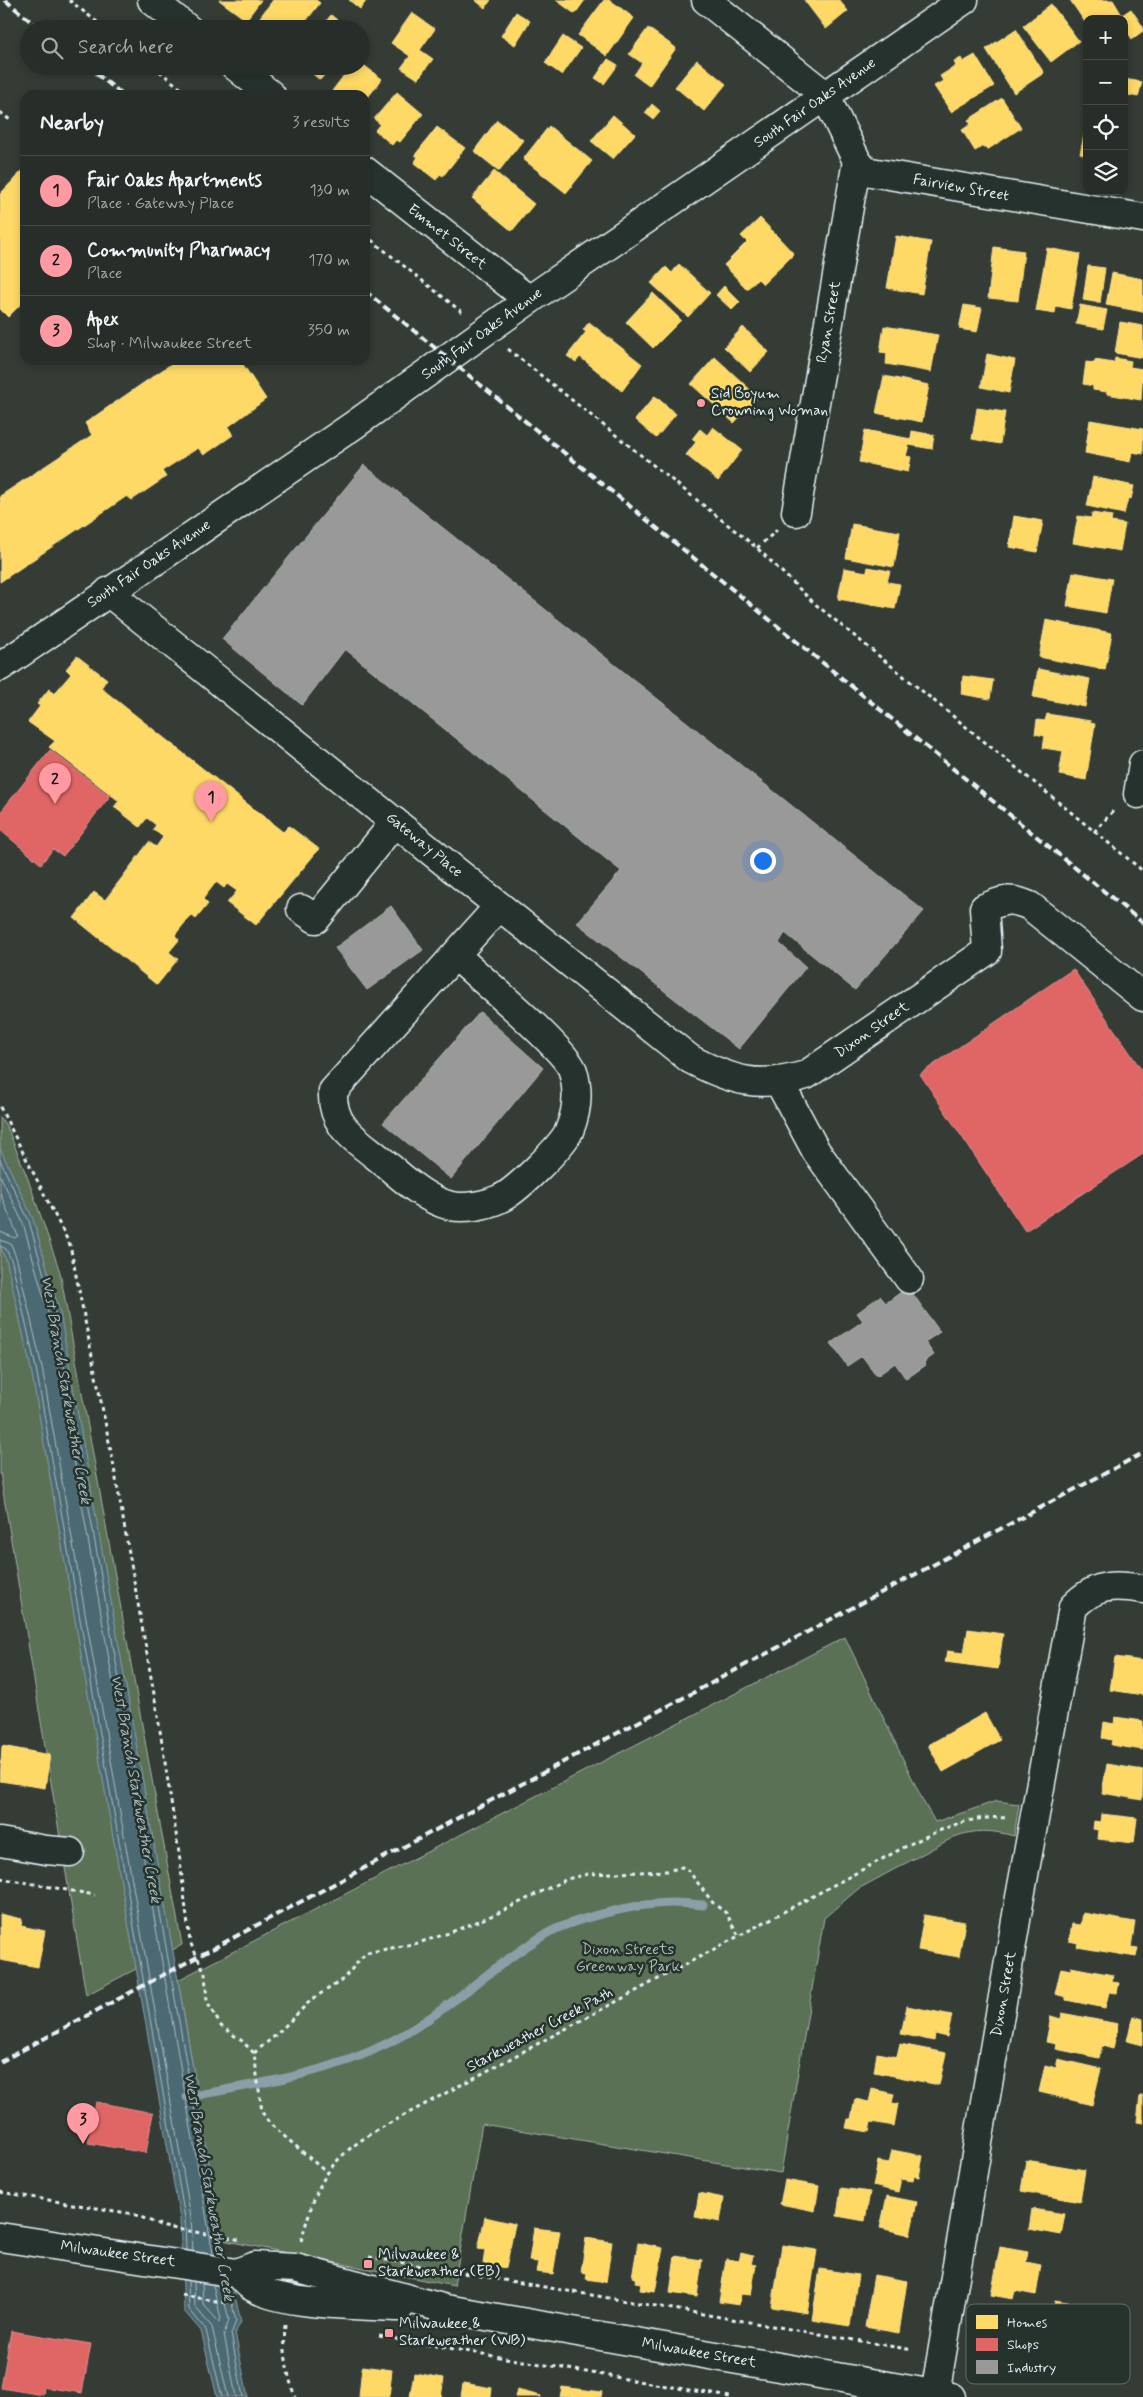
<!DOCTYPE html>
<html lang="en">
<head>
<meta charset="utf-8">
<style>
	:root { --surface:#272d28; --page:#2f3530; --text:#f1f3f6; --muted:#a4a8a8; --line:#434945; --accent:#ff9aa2 }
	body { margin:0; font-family:Mynerve,sans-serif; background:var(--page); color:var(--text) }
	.controls { position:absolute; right:15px; top:15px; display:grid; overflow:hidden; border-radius:10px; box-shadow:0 2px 8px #0003 }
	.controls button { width:45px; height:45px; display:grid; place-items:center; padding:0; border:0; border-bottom:1px solid var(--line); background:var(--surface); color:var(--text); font:25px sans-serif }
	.you { position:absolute; left:762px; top:860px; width:18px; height:18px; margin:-12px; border:4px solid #fff; border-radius:50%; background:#1a73e8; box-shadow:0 0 0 8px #1a73e833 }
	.badge { display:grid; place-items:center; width:32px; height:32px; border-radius:50%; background:var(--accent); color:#111; font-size:16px; font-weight:700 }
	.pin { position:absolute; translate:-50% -41px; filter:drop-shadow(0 1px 2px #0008) }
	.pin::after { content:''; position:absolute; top:26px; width:18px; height:15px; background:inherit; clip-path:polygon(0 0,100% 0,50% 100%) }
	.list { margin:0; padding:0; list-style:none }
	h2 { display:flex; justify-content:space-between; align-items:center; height:65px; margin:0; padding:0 20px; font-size:21px }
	h2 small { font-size:16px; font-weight:400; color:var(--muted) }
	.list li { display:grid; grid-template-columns:32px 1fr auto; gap:15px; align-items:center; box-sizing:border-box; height:70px; padding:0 20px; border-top:1px solid var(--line) }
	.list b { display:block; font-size:19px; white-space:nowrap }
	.list p { margin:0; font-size:16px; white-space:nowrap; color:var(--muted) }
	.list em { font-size:16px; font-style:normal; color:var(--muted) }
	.icon { flex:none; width:28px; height:28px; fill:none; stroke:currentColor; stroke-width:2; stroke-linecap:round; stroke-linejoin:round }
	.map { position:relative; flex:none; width:1143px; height:2397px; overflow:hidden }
	.search { position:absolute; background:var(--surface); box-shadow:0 2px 8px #0003; left:20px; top:20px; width:350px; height:55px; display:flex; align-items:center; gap:12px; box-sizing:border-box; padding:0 18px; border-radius:28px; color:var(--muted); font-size:19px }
	.panel { position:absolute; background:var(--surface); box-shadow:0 2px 8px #0003; left:20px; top:90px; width:350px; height:275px; border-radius:15px }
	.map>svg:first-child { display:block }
	.green { fill:#5a7155; stroke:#a1b1a6 }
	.water { fill:#4c6972; stroke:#8a9fa8 }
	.homes { fill:#ffd966; stroke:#f8e092 }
	.shops { fill:#e06666; stroke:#e29092 }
	.industry { fill:#999; stroke:#b1b3b6 }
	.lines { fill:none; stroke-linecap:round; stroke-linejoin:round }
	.shore { stroke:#aabbc2; stroke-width:1 }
	.stream { stroke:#8a9fa8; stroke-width:9 }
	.minor-casing { stroke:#e8f1f8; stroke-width:31 }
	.path { stroke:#e8f1f8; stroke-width:3; stroke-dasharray:4 4; stroke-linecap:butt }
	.minor { stroke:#26332d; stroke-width:28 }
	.rail { stroke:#e8f1f8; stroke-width:4; stroke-dasharray:8 4; stroke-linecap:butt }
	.poi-dot { fill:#ff9aa2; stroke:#26332d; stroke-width:2 }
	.labels { text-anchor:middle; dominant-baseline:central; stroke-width:5; stroke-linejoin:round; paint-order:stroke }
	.street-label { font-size:15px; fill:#e8f1f8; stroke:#26332d }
	.poi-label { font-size:15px; fill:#e8f1f8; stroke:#26332d; text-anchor:start }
	.park-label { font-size:15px; fill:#afbeb7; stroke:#26332d }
	.water-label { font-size:16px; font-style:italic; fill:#aabbc2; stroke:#26332d }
	.key { fill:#26332d; stroke:#606c6a; stroke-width:1 }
	.key-label { font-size:14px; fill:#e8f1f8 }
</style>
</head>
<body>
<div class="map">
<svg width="1143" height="2397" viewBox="0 0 1143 2397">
	<rect width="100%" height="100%" fill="#343c35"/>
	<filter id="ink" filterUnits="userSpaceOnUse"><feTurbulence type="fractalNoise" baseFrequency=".02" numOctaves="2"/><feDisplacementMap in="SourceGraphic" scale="10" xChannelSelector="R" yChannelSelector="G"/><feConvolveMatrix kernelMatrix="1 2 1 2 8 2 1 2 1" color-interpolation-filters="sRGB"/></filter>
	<g filter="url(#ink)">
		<g class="green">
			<path d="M0,1117L7,1127L28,1179L60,1272L182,1945L86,1995L0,1473Z"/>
			<path d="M845,1637L923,1801L935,1822L997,1801L1019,1804L1014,1836C992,1830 975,1829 954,1837L858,1889L824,1918L781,2173L482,2124L454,2286L222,2240L178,1980Z"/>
		</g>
		<path class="water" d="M0,1148L33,1219L60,1313L178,1980L222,2240L241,2322L235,2333L248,2397H217L201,2331L184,2311L180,2219L31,1369L7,1263L0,1246Z"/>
		<g class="homes">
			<path d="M219,0H261L246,20Z"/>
			<path d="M273,0H316L320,3L300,29H259L254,25Z"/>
			<path d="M349,0H367L360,9Z"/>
			<path d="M475,0H491L485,8Z"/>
			<path d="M556,0H585L575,14Z"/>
			<path d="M604,0H610L634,18L607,56L578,35Z"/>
			<path d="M804,0H839L848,11L826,29Z"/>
			<path d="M1070,0H1113L1122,15L1131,9L1143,27V31L1132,39L1124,27V19H1087V25Z"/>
			<path d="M1051,4L1079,41L1051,62L1023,26Z"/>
			<path d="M516,12L530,21L515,45L501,36Z"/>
			<path d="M412,13L435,29L420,50L433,59L418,79L401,68L410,56L391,43Z"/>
			<path d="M331,15L348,29H320Z"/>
			<path d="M648,28L676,48L649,86L634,75L642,63L629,54Z"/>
			<path d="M1016,29L1044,73L1014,93L986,49Z"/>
			<path d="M563,36L581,48L562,75L545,63Z"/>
			<path d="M975,55L994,86L951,112L934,86L943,81L940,76L956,66L954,62L961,58L963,62Z"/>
			<path d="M608,59L618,65L604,84L595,78Z"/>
			<path d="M697,60L726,84L704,111L675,87Z"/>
			<path d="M361,63L382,79L365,101V95H337L332,91L351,66H361Z"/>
			<path d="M303,66H332L320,80Z"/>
			<path d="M1124,79L1142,82L1138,97L1124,94Z"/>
			<path d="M397,92L423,114L400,142L396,140L392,145L375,130L380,124L374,119Z"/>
			<path d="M1002,98L1021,128L987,150L984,146L975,151L962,130L971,124L968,120Z"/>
			<path d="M652,104L660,111L653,119L645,113Z"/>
			<path d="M613,115L635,134L613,159L591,141Z"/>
			<path d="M497,120L523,140L499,171L474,151Z"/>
			<path d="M549,126L592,161L566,193L523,159Z"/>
			<path d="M1086,126H1087V156L1080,154Z"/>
			<path d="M437,127L465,148L443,176L440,174L436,180L414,163L418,157L415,155Z"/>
			<path d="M25,168V300L8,317L0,309V194Z"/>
			<path d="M494,171L534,204L512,231L472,198Z"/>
			<path d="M760,218L794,254L763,284L758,279L747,289L724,265L747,242L741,236Z"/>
			<path d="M896,236L931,242L922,294L887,288Z"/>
			<path d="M994,247L1024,251L1018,301L988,298Z"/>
			<path d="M1047,248L1080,254L1071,309L1056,306L1055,314L1036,311Z"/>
			<path d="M679,264L710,293L688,317L651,283L666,267L672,273Z"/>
			<path d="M1088,266L1105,268L1100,303L1083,300Z"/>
			<path d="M1112,273L1143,279V312L1106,305Z"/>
			<path d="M724,286L740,302L732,310L716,295Z"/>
			<path d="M653,293L681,320L653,348L626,322Z"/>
			<path d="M964,305L982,308L977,332L959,329Z"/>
			<path d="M1080,305L1107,310L1103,329L1076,324Z"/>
			<path d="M589,322L642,364L622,391L580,357L576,362L567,356L586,332L583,330Z"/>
			<path d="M1120,322L1143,326V358L1115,353Z"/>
			<path d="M884,326L938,335L931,372L886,364L887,353L880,352Z"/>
			<path d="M743,327L769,352L750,372L724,347Z"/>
			<path d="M987,354L1015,360L1009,393L981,387Z"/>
			<path d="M715,357L758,397L734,423L691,384Z"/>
			<path d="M1115,358L1131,361L1130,367L1143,369L1141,400L1107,394V392L1093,390V386L1083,384L1086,362L1095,363V360L1114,363Z"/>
			<path d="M177,360H240L266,399L228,427L233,435L204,455L198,448L162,471L166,477L132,500L127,496L0,582V496L92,435L85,423Z"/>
			<path d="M884,376L929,385L922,422L876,413Z"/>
			<path d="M655,396L676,414L656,438L635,420Z"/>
			<path d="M977,408L1005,412L1000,444L972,439Z"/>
			<path d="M1090,420L1143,429V454L1132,452L1130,462L1085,453Z"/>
			<path d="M713,427L742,450L718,481L686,455L696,442L692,439L700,429L707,435Z"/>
			<path d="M865,430L911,439L912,431L934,435L932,449L909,445L906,456L911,457L908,472L859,462Z"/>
			<path d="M1093,477L1134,486L1131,499L1128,498L1124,514L1087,506Z"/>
			<path d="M1092,513L1112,516L1111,522L1125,524L1120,551L1073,543L1078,516L1091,518Z"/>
			<path d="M1014,516L1043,521L1037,552L1009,547Z"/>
			<path d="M852,524L900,532L894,567L846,558Z"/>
			<path d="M868,567L890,571L887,582L900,584L895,609L838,599L844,568L867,572Z"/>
			<path d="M1073,572L1112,579L1106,613L1067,606Z"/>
			<path d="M1046,620L1112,633L1105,670L1039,657Z"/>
			<path d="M77,656L107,679L101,688L283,832L289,826L319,849L256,925L227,903L237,891L227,884L224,888L216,882L203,899L208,904L196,919L191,915L175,935L179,940L169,952L178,959L157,985L74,918L94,892L105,900L149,842L156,847L163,837L153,829L156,825L147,818L140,827L114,807L119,801L49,747L55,741L28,722L40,706L37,704L49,689L54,694L71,674L66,669Z"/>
			<path d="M1038,669L1090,679L1085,707L1033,697Z"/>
			<path d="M963,676L993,680L990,699L961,694Z"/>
			<path d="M1047,714L1091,721L1090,723L1095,724L1086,780L1059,775L1063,751L1043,748L1045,736L1035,734L1037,720L1045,721Z"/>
			<path d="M968,1629L1003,1634L998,1669L945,1662L947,1651L964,1653Z"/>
			<path d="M1115,1657L1143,1661V1695L1110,1690Z"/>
			<path d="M985,1713L1000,1740L943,1772L928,1745Z"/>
			<path d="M1115,1717L1143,1721V1750L1111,1745L1112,1740L1102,1738L1104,1722L1114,1724Z"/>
			<path d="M2,1746L50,1755L45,1788L0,1781Z"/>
			<path d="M1107,1764L1143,1770L1142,1800L1102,1793Z"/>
			<path d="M1101,1814L1137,1818L1134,1843L1097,1839L1098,1830L1093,1829L1094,1821L1100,1822Z"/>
			<path d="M1083,1913L1135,1922L1131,1947L1138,1948L1136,1957L1077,1947L1078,1943L1069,1941L1072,1924L1081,1925Z"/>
			<path d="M0,1914L22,1919L21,1926L45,1931L38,1967L0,1960Z"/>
			<path d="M924,1915L965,1922L959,1957L918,1950Z"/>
			<path d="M1071,1967L1113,1975L1112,1982L1119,1983L1117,1993L1109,1992L1105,2008L1066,2000V1997L1055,1994L1061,1968L1071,1970Z"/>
			<path d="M907,2006L952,2015L947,2037L935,2034L934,2041L901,2034Z"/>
			<path d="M1062,2013L1118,2024L1113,2049L1102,2046L1099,2058L1056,2049L1057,2044L1046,2042L1051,2016L1061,2019Z"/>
			<path d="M1133,2016L1143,2019V2045L1127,2041Z"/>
			<path d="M900,2044L946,2053L939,2085L874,2072L877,2053L897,2057Z"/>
			<path d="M1058,2059L1101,2069L1092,2105L1039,2092L1045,2065L1056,2068Z"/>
			<path d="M872,2089L894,2094L892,2103L898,2104L894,2126L871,2122L869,2132L846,2128L848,2119H851L855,2099L869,2102Z"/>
			<path d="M1140,2096H1143V2123L1137,2122Z"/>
			<path d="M892,2150L923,2156L919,2177L914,2176L913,2181L901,2179L898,2192L873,2186L878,2161L889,2163Z"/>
			<path d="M1026,2160L1085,2170L1080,2202L1021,2191Z"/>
			<path d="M785,2180L819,2186L815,2211L780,2204Z"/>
			<path d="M841,2188L870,2192L865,2221L837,2216Z"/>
			<path d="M699,2193L724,2198L720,2222L695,2217Z"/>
			<path d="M887,2196L917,2202L910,2235L880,2228Z"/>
			<path d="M1032,2209L1065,2214L1061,2235L1029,2229Z"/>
			<path d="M485,2217L515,2224L506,2268L483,2264L485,2250L478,2249Z"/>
			<path d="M534,2228L560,2231L553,2274L536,2272L538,2262L529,2261Z"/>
			<path d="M586,2238L612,2242L606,2282L586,2279L587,2273L581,2272Z"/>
			<path d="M638,2243L663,2248L655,2292L640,2290L641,2283L635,2282L636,2278L632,2277Z"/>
			<path d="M782,2245L817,2250L807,2313L772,2307Z"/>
			<path d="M1000,2247L1028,2252L1026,2262L1041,2265L1036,2295L1015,2291L1013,2299L991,2295Z"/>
			<path d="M741,2253L753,2256L751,2264L756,2265L751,2295L741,2294L739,2305L719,2302L726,2259L739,2261Z"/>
			<path d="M675,2256L702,2260L697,2297L670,2293Z"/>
			<path d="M820,2269L858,2275L850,2326L812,2320Z"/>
			<path d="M874,2275L907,2281L899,2333L865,2327Z"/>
			<path d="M1055,2300L1116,2310L1109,2351L1048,2341Z"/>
			<path d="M362,2366L392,2370L389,2397H359Z"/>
			<path d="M414,2373L444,2378L441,2397H410Z"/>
			<path d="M463,2383L492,2388L491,2397H461Z"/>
			<path d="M562,2387L602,2392L601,2397H560Z"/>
			<path d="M517,2390L541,2396V2397H515Z"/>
		</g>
		<g class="shops">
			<path d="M50,750L110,796L63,856L53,849L41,864L0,830V813Z"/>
			<path d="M1073,969L1143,1072V1154L1025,1231L920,1074Z"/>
			<path d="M96,2102L153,2113L146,2153L88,2143Z"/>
			<path d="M11,2331L91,2344L82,2393L44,2387L43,2395L1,2388Z"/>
		</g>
		<g class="industry">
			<path d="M364,465L924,911L855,990L785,933L779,943L806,967L739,1049L577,923L621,871L345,649L302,705L222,639Z"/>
			<path d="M391,906L423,950L367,990L335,948Z"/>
			<path d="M480,1012L543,1068L451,1179L383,1123Z"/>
			<path d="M908,1287L940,1332L925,1342L934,1355L924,1362L926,1365L906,1379L895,1363L877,1376L862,1356L847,1366L831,1343L863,1321L857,1313L880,1296L886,1303Z"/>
		</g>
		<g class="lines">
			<g class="shore">
				<path d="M0,1160L29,1221L55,1314L220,2255"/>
				<path d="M0,1175L23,1223L49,1316L213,2254"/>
				<path d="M0,1193L18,1236L15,1238L0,1232"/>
				<path d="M0,1240L11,1244L17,1260L42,1367L191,2217L193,2251"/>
				<path d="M0,1246L6,1249L12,1262L36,1368L185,2218L186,2250"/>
				<path d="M188,2281L189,2309L206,2330L222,2397"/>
				<path d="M194,2282L195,2307L212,2327L228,2397"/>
				<path d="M202,2283L203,2304L219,2322L221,2319L213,2285"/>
				<path d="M221,2286L229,2320L224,2334L236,2397"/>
				<path d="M228,2287L236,2321L231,2334L243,2397"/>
			</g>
			<path class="stream" d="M187,2097C255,2084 326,2075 388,2043C444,2015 488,1969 541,1937C569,1919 639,1903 672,1903C682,1903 693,1904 703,1905"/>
			<defs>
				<g id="minor">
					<path d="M152,0L188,29"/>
					<path d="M706,0L825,95L857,161L865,171L1143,218"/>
					<path d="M235,66L271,95"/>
					<path d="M365,171L529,300"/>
					<path d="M796,512L857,161"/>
					<path d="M108,592L690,1059C732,1081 759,1089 806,1075L987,951L984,908C1004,900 1009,897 1030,906L1143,997"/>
					<path d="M0,667L354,425L529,300L964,0"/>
					<path d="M1138,794L1143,764"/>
					<path d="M301,909L316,919L395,822"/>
					<path d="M455,955C477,975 566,1049 573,1071C579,1091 577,1112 569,1131C562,1146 515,1193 499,1199C486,1205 465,1209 451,1206C422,1199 399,1174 376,1156C352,1137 331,1124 333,1091L499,906"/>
					<path d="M779,1082L816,1151L909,1279"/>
					<path d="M0,1842L46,1850L70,1852"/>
					<path d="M0,2237L236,2273C241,2277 246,2282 251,2286C283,2306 361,2305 400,2307"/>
					<path d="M236,2273L255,2266L295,2268L446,2309L951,2397"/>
					<path d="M935,2394L1020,1897L1073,1607C1095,1584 1113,1584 1143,1589"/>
				</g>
			</defs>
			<use href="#minor" class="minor-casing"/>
			<g class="path">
				<path d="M69,0L106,29"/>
				<path d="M153,66L189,95"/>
				<path d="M0,112L10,120"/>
				<path d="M365,235L463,313"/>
				<path d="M508,349L757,548L814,603L1143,871"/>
				<path d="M757,548L777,530"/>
				<path d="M1094,832L1115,809"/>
				<path d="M0,1107L70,1245L113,1462L157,1711L179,1853L190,1942L205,1973L207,2002L221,2026L242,2041L254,2053L262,2112L269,2123L327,2173"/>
				<path d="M0,1878L95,1895"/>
				<path d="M254,2053L276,2035L312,1999L341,1981L366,1953L418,1943L449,1933L498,1913L567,1879L588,1874L667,1871L682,1867L688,1870L713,1903L726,1913L739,1936"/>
				<path d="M0,2192L133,2214L165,2227L242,2240"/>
				<path d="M301,2241C317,2185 324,2163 375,2131L912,1843C944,1828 971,1815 1007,1818"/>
				<path d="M369,2257L913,2350"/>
				<path d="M182,2295L227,2303"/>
				<path d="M285,2325C283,2350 287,2374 295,2397"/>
				<path d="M379,2336L730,2397"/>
			</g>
			<use href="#minor" class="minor"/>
			<g class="rail">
				<path d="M5,0L40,29"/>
				<path d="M87,66L123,95"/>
				<path d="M365,291L1143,923"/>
				<path d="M0,2062L1143,1453"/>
			</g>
		</g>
	</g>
	<g class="poi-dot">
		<circle cx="701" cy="403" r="5"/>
		<rect x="363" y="2259" width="10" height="10" rx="2.5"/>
		<rect x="384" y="2328" width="10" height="10" rx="2.5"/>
	</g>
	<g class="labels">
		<g class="street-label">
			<text transform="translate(815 103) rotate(-35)">South Fair Oaks Avenue</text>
			<text transform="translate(961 188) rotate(10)">Fairview Street</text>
			<text transform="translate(447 237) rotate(38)">Emmet Street</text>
			<text transform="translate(829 322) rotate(-80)">Ryan Street</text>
			<text transform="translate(482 334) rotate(-36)">South Fair Oaks Avenue</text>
			<text transform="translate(149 564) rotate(-34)">South Fair Oaks Avenue</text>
			<text transform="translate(424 845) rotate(39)">Gateway Place</text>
			<text transform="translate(872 1030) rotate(-35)">Dixon Street</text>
			<text transform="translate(1004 1994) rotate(-80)">Dixon Street</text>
			<text transform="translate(540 2030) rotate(-28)">Starkweather Creek Path</text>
			<text transform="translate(118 2254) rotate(8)">Milwaukee Street</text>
			<text transform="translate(699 2353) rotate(10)">Milwaukee Street</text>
		</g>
		<g class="poi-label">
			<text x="711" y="394">Sid Boyum<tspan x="711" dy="17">Crowning Woman</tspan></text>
			<text x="378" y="2255">Milwaukee &amp;<tspan x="378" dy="17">Starkweather (EB)</tspan></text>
			<text x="399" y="2324">Milwaukee &amp;<tspan x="399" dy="17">Starkweather (WB)</tspan></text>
		</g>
		<g class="park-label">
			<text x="628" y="1950">Dixon Streets<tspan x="628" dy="17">Greenway Park</tspan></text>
		</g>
		<g class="water-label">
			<text transform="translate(66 1390) rotate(80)">West Branch Starkweather Creek</text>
			<text transform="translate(136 1789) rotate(80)">West Branch Starkweather Creek</text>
			<text transform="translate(209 2187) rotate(80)">West Branch Starkweather Creek</text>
		</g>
	</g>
	<rect x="966" y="2304" width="164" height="80" rx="8" class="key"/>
	<rect x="976" y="2315" width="22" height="14" fill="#ffd966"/>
	<rect x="976" y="2338" width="22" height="13" fill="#e06666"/>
	<rect x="976" y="2360" width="22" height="14" fill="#999"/>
	<g class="key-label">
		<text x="1007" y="2327">Homes</text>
		<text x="1007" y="2349">Shops</text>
		<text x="1007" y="2372">Industry</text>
	</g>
</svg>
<div class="controls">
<button>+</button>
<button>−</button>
<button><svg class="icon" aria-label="locate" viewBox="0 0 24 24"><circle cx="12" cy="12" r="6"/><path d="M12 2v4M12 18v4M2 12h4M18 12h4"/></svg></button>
<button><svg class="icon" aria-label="layers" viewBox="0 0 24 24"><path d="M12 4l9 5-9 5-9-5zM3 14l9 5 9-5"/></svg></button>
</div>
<div class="you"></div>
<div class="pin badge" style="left:211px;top:822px">1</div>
<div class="pin badge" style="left:55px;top:804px">2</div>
<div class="pin badge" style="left:83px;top:2144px">3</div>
<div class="search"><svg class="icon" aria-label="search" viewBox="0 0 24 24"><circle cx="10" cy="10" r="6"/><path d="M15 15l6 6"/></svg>Search here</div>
<section class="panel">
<h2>Nearby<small>3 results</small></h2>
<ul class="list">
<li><span class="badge">1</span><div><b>Fair Oaks Apartments</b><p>Place · Gateway Place</p></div><em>130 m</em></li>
<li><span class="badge">2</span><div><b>Community Pharmacy</b><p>Place</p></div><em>170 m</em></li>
<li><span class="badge">3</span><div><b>Apex</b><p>Shop · Milwaukee Street</p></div><em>350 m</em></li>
</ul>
</section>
</div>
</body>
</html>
